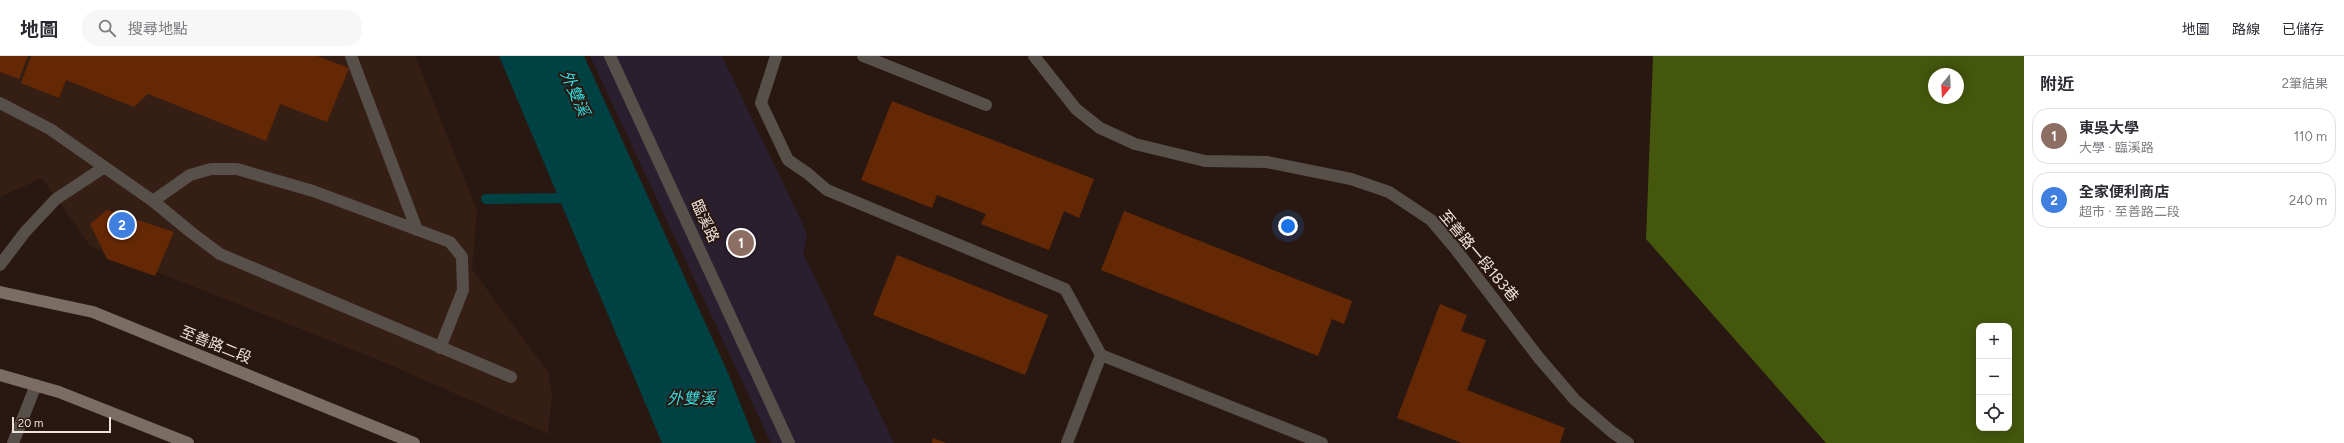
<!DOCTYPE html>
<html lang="zh-TW">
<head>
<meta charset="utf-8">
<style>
	:root { --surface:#fff; --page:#f7f7f7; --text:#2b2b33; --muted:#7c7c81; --line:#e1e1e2; --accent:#b45309 }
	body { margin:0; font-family:Figtree,"Noto Sans TC",sans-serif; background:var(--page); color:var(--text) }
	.controls { position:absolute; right:12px; bottom:12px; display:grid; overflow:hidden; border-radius:8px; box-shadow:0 2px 10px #0003 }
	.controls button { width:36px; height:36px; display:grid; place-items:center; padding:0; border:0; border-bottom:1px solid var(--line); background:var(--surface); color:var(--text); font:20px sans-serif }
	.compass { position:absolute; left:1928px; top:12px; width:36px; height:36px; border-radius:50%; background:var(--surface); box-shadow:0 2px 10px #0003; rotate:198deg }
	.scale { position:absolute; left:12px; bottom:10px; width:99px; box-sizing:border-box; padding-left:4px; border:2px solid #eee2dd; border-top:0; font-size:11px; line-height:14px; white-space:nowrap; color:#eee2dd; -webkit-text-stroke:3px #291811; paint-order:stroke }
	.you { position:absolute; left:1288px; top:170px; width:14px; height:14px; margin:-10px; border:3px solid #fff; border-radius:50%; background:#1a73e8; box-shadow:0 0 0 6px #1a73e833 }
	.badge { display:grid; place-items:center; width:26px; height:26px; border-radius:50%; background:var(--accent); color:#fff; font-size:13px; font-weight:700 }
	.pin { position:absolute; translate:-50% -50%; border:2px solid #fff; box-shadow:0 1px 4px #0006 }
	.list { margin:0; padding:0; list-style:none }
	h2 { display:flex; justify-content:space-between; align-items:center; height:52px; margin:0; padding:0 16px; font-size:17px }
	h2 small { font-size:13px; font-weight:400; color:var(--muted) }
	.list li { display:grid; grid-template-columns:26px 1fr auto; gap:12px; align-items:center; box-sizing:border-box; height:56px; margin:0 8px 8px; padding:0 8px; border:1px solid var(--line); border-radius:16px }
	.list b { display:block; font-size:15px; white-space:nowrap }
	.list p { margin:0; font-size:13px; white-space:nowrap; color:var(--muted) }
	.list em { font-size:13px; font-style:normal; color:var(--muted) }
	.icon { flex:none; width:22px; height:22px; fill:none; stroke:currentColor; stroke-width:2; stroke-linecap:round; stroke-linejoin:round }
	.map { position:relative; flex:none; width:2024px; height:387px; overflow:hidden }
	header { display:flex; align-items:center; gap:24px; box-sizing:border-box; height:56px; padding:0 20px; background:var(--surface); border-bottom:1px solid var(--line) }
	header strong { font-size:19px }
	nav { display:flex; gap:22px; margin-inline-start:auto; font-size:14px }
	.search { width:280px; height:36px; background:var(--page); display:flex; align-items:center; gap:10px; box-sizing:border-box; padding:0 14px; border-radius:16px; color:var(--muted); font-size:15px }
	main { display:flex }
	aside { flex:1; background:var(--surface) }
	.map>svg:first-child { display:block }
	.built { fill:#351e14 }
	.education { fill:#2a1f2e }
	.forest { fill:#44570d; fill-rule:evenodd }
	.water { fill:#004244 }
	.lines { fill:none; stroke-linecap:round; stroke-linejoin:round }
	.stream { stroke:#004244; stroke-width:10 }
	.building { fill:#652805 }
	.lane { stroke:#57504a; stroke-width:12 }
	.street { stroke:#57504a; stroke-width:12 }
	.secondary { stroke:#796d64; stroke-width:12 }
	.labels { text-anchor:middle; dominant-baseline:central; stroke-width:4; stroke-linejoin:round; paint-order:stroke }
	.street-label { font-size:15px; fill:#eee2dd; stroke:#291811 }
	.water-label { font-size:16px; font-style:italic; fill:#31d7db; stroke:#291811 }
</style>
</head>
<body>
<header>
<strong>地圖</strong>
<div class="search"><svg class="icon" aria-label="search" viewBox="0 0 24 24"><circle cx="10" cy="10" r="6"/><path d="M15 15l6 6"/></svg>搜尋地點</div>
<nav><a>地圖</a><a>路線</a><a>已儲存</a></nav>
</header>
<main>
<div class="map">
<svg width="2024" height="387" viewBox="0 0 2024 387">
	<rect width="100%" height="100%" fill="#291811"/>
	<path class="built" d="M0,0H415L477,154L472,213L548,316L552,339L548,378L367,299L90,190L42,122L0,141Z"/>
	<path class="education" d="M590,0H722L807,177L803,197L894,387H771Z"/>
	<path class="forest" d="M1653,0H2024V387H1826L1646,183ZM1934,18H1958V42H1934ZM1979,270H2009V372H1979Z"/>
	<path class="water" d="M499,0H584L728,317L756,387H662Z"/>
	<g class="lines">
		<path class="stream" d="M486,143L572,142"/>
	</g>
	<g class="building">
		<path d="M0,0H28L19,23L0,16Z"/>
		<path d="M31,0H317L349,12L327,66L280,48L266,85L148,38L134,51L66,24L59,42L21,27Z"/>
		<path d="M892,45L1094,123L1079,162L1064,155L1049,194L981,168L986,158L937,139L932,152L861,124Z"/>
		<path d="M107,154L174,176L155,220L107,203L90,168Z"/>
		<path d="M1124,155L1352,245L1344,268L1332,263L1318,300L1101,214Z"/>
		<path d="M897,199L1048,259L1025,319L873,259Z"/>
		<path d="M1440,248L1467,259L1461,275L1486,284L1467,334L1565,372L1560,387H1462L1397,362Z"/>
		<path d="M933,382L946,387H932Z"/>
	</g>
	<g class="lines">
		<g class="lane">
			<path d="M351,0L417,174"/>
			<path d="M776,0L761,47L788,104L807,117L827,134L1065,233L1101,299L1322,387"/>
			<path d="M863,0L986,49"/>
			<path d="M1034,0L1076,53L1100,72L1135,88L1205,105L1267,106L1351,123L1389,136L1431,164L1454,191L1539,302L1575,344L1612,376L1628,387"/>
			<path d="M0,47L50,73L153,145L192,177L220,198L511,321"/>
			<path d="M153,145L190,119L211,113H237L313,135L450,186L462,201L463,234L440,292"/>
			<path d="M0,209L25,176L56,143L103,112"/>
			<path d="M1067,387L1101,299"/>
		</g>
		<g class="street">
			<path d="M610,0L789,387"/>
			<path d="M13,387L36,329"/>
		</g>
		<g class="secondary">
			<path d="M0,236L93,256L414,387"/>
			<path d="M0,319L59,336L188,387"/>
		</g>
	</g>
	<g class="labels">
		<g class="street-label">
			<text transform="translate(705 165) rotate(65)">臨溪路</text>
			<text transform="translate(1479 200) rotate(50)">至善路一段183巷</text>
			<text transform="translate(216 289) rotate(22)">至善路二段</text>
		</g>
		<g class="water-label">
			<text transform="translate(575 37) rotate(66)">外雙溪</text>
			<text x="691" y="342">外雙溪</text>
		</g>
	</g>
</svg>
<div class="controls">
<button>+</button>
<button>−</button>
<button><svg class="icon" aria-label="locate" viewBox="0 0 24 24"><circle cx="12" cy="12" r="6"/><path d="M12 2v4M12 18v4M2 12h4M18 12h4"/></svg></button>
</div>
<svg class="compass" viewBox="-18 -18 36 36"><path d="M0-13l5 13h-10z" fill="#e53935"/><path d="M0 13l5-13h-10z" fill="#7c7c81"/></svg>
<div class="scale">20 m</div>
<div class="you"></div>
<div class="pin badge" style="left:741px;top:187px;background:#8d6e63">1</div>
<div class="pin badge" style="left:122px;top:169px;background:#3f7fe0">2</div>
</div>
<aside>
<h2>附近<small>2筆結果</small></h2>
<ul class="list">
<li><span class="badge" style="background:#8d6e63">1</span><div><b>東吳大學</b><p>大學 · 臨溪路</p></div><em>110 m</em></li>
<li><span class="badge" style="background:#3f7fe0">2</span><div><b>全家便利商店</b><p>超市 · 至善路二段</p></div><em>240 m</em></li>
</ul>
</aside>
</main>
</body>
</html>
